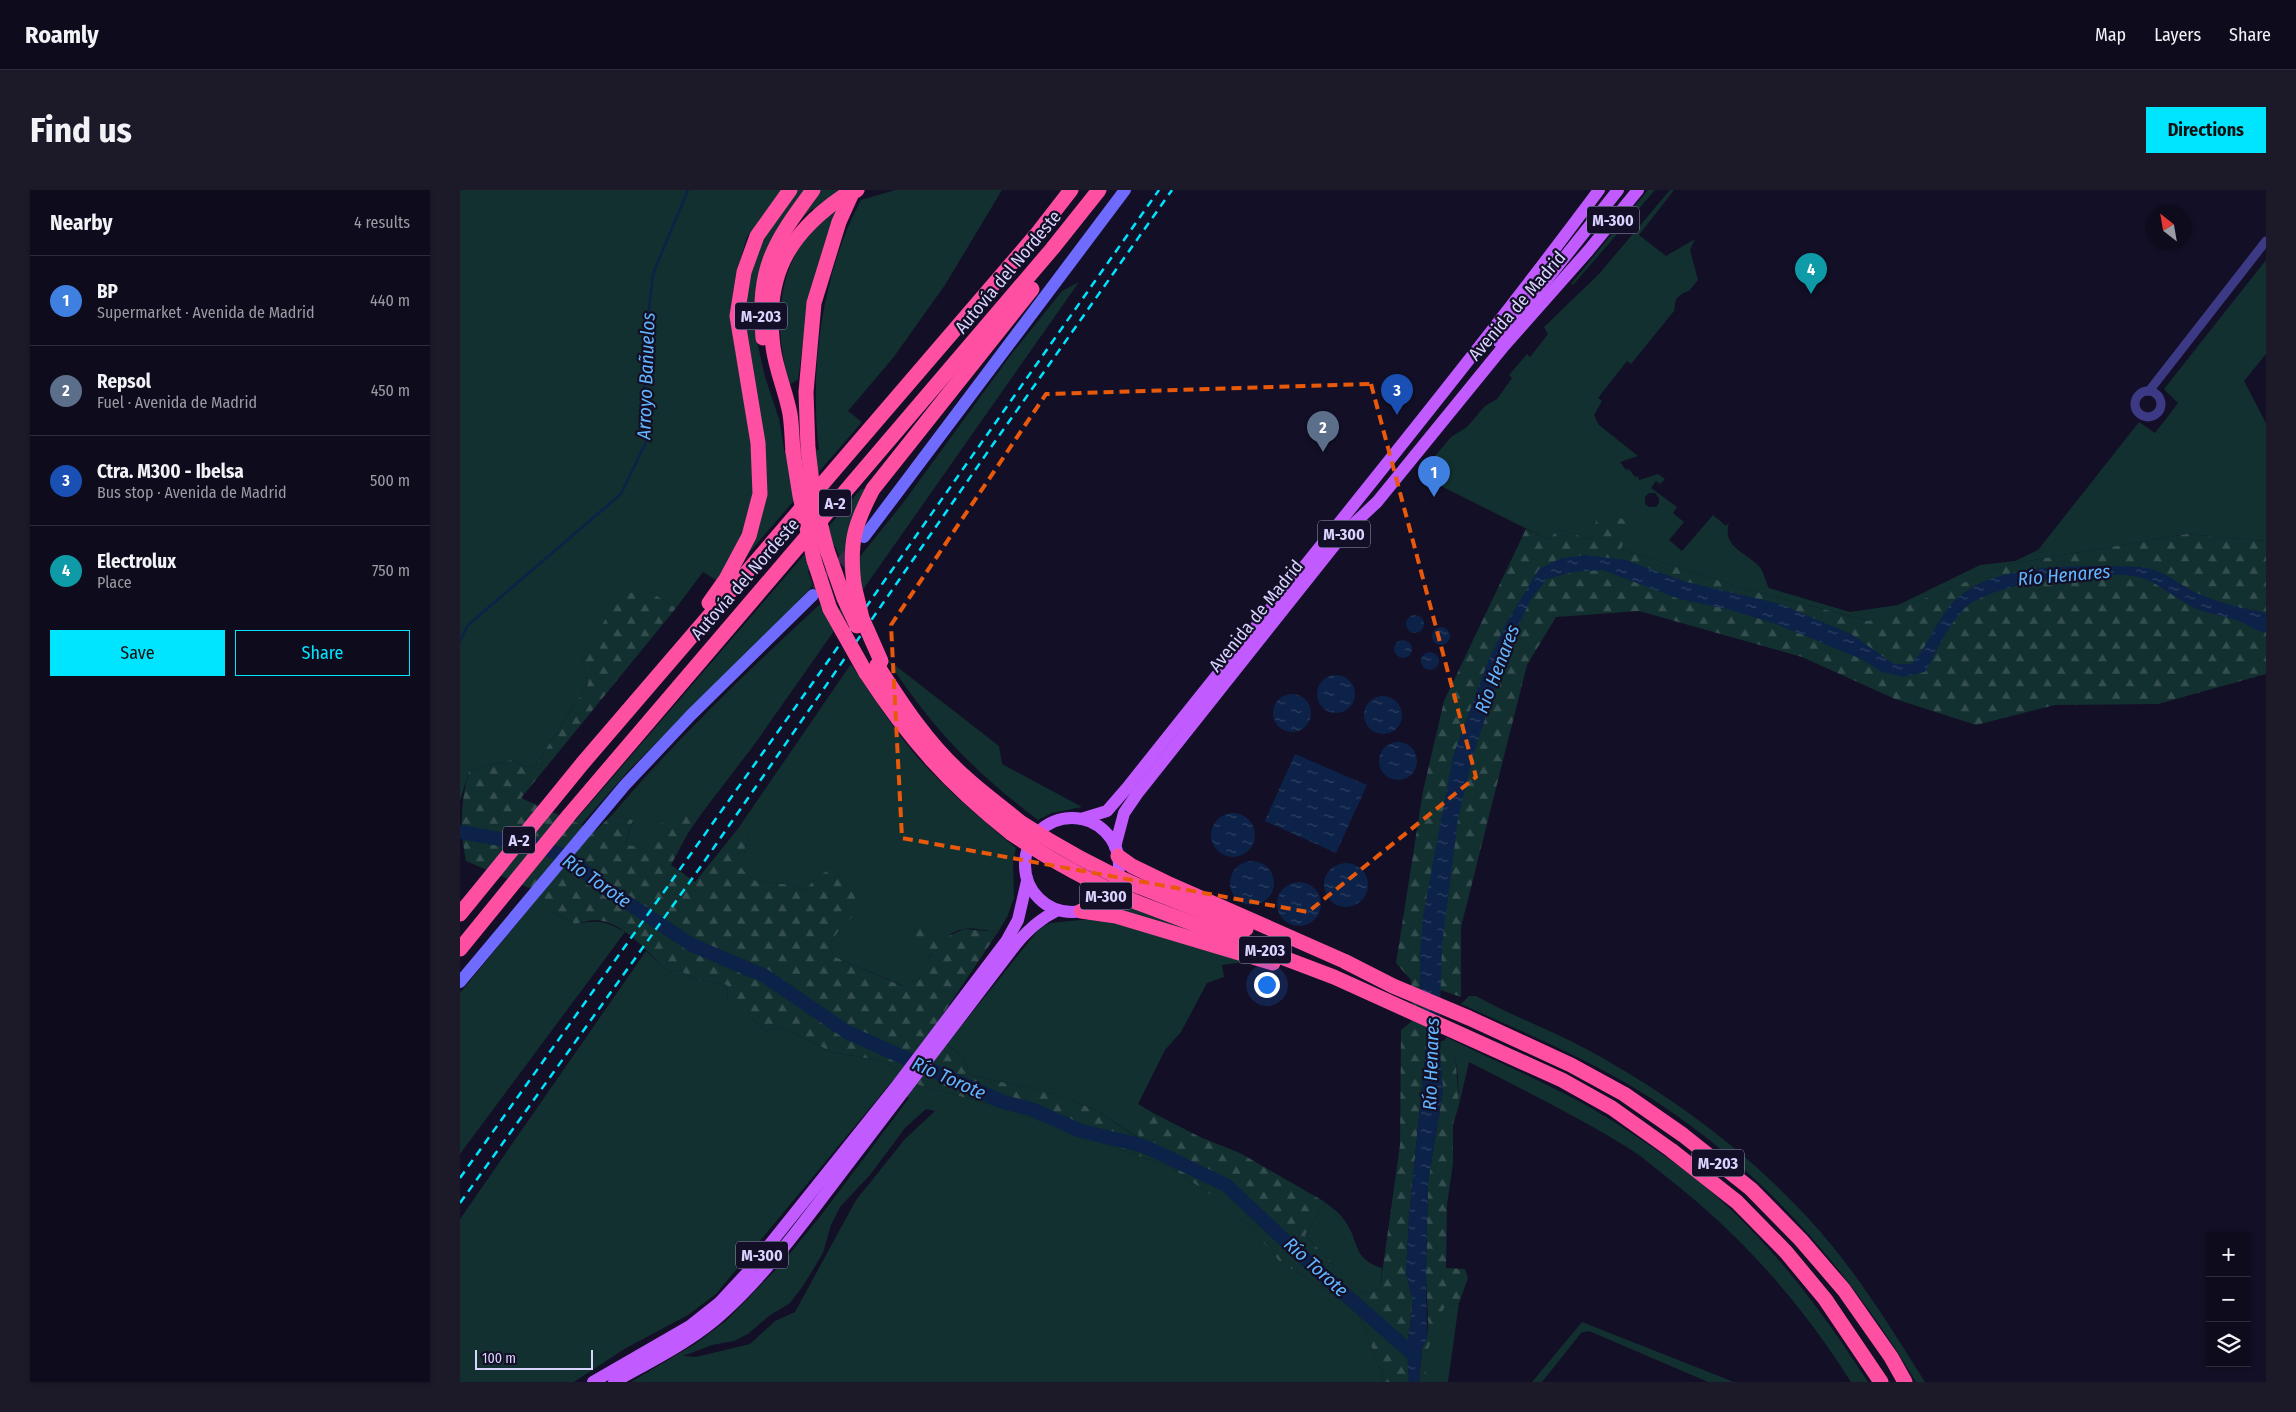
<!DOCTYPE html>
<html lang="en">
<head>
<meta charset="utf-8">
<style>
	:root { --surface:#0e0b1c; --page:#1c1929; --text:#f1f3f6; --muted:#9b9ba3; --line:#2e2b3b; --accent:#00e5ff }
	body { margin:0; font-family:"Fira Sans Condensed",sans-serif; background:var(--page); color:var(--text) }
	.controls { position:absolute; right:15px; bottom:15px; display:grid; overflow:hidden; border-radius:0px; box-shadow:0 1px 4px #0004 }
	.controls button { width:45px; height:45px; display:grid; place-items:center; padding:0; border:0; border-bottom:1px solid var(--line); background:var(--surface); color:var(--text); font:25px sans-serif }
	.compass { position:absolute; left:1686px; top:15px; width:45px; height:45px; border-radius:50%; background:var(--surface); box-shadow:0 1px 4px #0004; rotate:329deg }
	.scale { position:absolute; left:15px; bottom:12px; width:118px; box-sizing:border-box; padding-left:5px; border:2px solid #d9d4ff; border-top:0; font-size:14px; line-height:18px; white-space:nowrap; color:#d9d4ff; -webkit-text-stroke:4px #130f26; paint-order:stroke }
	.you { position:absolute; left:806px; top:794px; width:18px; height:18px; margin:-12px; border:4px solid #fff; border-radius:50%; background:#1a73e8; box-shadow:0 0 0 8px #1a73e833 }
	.badge { display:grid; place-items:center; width:32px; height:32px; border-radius:50%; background:var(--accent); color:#fff; font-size:16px; font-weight:700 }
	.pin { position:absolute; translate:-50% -41px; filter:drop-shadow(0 1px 2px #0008) }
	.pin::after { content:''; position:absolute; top:26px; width:18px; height:15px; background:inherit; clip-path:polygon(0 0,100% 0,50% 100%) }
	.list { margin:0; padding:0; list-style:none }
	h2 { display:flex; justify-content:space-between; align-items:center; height:65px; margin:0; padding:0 20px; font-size:21px }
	h2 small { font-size:16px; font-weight:400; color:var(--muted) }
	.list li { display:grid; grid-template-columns:32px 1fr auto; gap:15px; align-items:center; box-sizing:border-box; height:90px; padding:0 20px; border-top:1px solid var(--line) }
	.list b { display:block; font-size:19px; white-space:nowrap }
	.list p { margin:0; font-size:16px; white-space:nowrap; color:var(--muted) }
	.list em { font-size:16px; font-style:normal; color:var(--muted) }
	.actions { display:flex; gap:10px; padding:15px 20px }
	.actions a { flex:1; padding:11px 0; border:1px solid var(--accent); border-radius:0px; text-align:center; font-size:18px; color:var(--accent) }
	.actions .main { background:var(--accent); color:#111 }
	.icon { flex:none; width:28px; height:28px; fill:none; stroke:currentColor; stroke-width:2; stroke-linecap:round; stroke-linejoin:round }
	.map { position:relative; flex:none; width:1806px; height:1192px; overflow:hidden; border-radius:0px }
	header { display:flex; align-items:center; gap:30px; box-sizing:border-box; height:70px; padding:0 25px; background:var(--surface); border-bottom:1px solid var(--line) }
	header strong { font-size:24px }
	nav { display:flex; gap:28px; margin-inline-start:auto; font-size:18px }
	.intro { display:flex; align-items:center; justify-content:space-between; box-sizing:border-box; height:120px; padding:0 30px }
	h1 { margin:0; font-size:35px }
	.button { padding:12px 22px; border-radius:0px; background:var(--accent); color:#111; font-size:18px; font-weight:700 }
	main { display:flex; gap:30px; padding:0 30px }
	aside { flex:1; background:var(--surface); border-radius:0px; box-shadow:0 1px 4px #0004 }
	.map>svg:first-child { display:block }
	.green { fill:#12302f; fill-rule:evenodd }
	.forest { fill:url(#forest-firs) }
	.water { fill:url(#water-ripples) }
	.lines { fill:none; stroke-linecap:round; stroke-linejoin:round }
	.stream { stroke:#0c2248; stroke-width:2.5 }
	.river { stroke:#0c2248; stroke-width:14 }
	.secondary-tunnel { stroke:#312d47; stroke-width:12; stroke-dasharray:12 6; stroke-linecap:butt }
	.street { stroke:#3d3a85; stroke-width:9 }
	.secondary { stroke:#6f6bff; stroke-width:12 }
	.primary { stroke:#c25bff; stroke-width:12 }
	.highway { stroke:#ff4fa3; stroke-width:15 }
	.rail { stroke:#00e5ff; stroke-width:2.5; stroke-dasharray:8 6; stroke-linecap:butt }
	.highway-bridge { stroke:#ff4fa3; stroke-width:15 }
	.marked { fill:none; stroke:#e8590c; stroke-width:4; stroke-dasharray:10 6; stroke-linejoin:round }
	.labels { text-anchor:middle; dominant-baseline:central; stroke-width:4.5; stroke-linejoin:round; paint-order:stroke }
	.shield { fill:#130f26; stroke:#9e99be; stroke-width:1 }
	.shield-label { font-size:16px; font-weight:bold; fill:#d9d4ff }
	.street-label { font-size:18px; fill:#d9d4ff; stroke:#130f26 }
	.water-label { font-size:19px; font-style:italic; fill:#62b6ff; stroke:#130f26 }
</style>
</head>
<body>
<header>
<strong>Roamly</strong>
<nav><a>Map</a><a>Layers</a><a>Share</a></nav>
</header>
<div class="intro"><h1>Find us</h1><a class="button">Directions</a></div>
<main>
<aside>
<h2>Nearby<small>4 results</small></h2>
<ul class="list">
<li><span class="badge" style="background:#3f7fe0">1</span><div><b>BP</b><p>Supermarket · Avenida de Madrid</p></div><em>440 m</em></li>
<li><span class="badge" style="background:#5c6f8a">2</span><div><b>Repsol</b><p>Fuel · Avenida de Madrid</p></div><em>450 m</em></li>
<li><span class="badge" style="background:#1a4fb4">3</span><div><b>Ctra. M300 - Ibelsa</b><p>Bus stop · Avenida de Madrid</p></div><em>500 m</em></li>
<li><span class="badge" style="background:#0f9aa8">4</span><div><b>Electrolux</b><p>Place</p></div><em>750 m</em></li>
</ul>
<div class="actions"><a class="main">Save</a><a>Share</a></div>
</aside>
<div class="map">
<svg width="1806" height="1192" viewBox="0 0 1806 1192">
	<defs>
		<pattern id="forest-firs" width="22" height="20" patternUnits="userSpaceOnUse" patternTransform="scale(1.25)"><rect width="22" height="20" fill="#12302f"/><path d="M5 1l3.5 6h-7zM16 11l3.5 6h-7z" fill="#344d4e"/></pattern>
		<pattern id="water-ripples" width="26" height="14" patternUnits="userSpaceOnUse" patternTransform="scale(1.25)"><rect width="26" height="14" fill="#0c2248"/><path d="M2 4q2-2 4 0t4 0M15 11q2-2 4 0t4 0" fill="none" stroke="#2f4163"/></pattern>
	</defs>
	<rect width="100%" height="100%" fill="#130f26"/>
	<g class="green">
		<path d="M0,0H322L287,47L276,84L270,124L276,166L290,224L296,288L286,336L259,392L243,382L216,418L186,399L122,469L128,494L73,579L51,570L9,581L0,611Z"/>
		<path d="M336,0H346L296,105L294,138L305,187L319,229L325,265L359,260C349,180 362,82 401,10L435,0H542L485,95L433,168L388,221L402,232L281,372L302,316L286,164L283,104L304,41Z"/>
		<path d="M359,0H385L365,52L349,107L338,190L330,194C313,141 315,77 357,35L353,18L337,33Z"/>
		<path d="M1188,0H1195L1113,95L1111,94Z"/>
		<path d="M1210,0H1214L1179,45L1206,66L1235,49L1230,60L1238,90L1229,101L1223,103L1216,109L1214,121L1171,174L1167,171L1138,208L1142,211L1134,225L1139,235L1178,266L1160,272L1166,280L1169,279L1175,287L1178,286L1179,290L1198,284L1205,289L1200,294L1196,291L1191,298L1217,317L1213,323L1224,332L1209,350L1222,361L1253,325L1266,336L1269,333C1262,357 1285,362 1299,376C1304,382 1305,391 1309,398L1390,422L1438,415L1520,375L1555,371L1578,360L1679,232L1695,243L1718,213L1704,199L1806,70V164L1784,191L1806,233V351L1727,344L1550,374L1410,431L1289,400L1161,359L1139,321L1132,350L1098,339L1089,350L959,285L991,247L1007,237L1025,216L1037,209L1052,188L1049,185L1067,164L1070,167L1088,144L1084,137L1139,84ZM1189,303H1195L1199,308V313L1196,317H1189L1185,314V307Z"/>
		<path d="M619,92L294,555L242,623H207L189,659L165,656L173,630L152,625C216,549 287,482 360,414L370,431L401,391L398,369L443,313L550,166L602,101Z"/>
		<path d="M407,298L385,381L375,356L348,381L353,395L334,416L170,579L121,635L114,632L401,299Z"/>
		<path d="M427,469L539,556L542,574L622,617L592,623L578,630C515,583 470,536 427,469Z"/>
		<path d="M391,474C408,500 426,527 445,552C477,593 517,625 556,658L553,671L554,708L547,727L538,742C528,741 513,737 503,739C481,744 465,770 459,790L443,796L373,766L370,754L379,740L397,721V704L357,687L344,701L332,695L296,691L278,676L285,661L288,648L277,640Z"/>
		<path d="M82,703L81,720L95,723L115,734C138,730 145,731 165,742L0,964V803Z"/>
		<path d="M656,711L784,760L651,722Z"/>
		<path d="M641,728L785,772L762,775L764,787L747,793L721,842L705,860L678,914L697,925L677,932L680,949L636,920L595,904L510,885L502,866L487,854L579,739L590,733Z"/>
		<path d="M186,761L208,782L220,780L231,788L267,795L268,811L289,825L305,841L321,837L372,862L423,871L459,895L543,918L710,977L753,1006L791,1038L819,1071L874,1105L898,1123L923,1186L922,1192H171L235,1154L267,1130L323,1072L362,1024L449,908L429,895L256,1104L228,1125L166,1158L114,1192H0V1029ZM466,919L475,921L445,949L396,1010L335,1122L315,1131L290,1154L236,1167L225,1166L223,1164L226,1165L252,1155L274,1151L288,1144L309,1126L330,1113L343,1096L363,1063L371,1035L380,1017L410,985L445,938Z"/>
		<path d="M1009,806H1016C1052,826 1091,840 1128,860C1209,904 1287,961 1349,1029C1394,1078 1430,1136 1465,1192H1456C1385,1073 1291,967 1171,896C1117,864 1058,840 1001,814Z"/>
		<path d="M986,847C1025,866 1066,884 1105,904C1145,924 1184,951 1220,977C1296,1032 1358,1114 1408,1192H1391C1342,1114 1282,1046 1209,989C1196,979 1184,968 1170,959C1119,927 1063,900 1009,872L999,915C998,895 1000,866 985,850Z"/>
		<path d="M865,1012C872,1018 880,1023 885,1031C900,1052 892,1069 922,1078L920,1098L904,1104L879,1081L845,1045Z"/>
		<path d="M999,1113L988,1192H966V1165L972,1149H967L968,1132L971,1136L984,1118Z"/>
		<path d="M1122,1132L1274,1192H1248L1129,1141L1121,1143L1082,1192H1072Z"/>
	</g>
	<g class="forest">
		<path d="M1138,321L1172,332L1161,359L1289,400L1409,431L1550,374L1727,344L1806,351V484L1698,514L1595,515L1516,535L1435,509L1342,467L1179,421L1096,427L1067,475L1001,737V807L960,793L967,847L949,1027L946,1082L953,1112L947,1158L949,1192H922L923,1186L898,1123L874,1105L819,1071L791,1038L753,1006L710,977L543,918L459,895L423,871L372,862L321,837L305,841L289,825L275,823L268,811L267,795L231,788L220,780L208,782C189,764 164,731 135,730C129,730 121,733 115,734L95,723L80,720L81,703L6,671C0,642 0,611 9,581L51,570L73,579L128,494L122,469L159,406L186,399L216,418L61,608L135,641L152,625L173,630L165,655L189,658L207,623H242L228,643L211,675L235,692L277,640L288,647L285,661L279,676L296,691L332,695L344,701L357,687L367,681L386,686L397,704V722L379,740L370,754L373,766L442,796L459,790L464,774L472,764L453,752L458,737L484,748L504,739L538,742L471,842L502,866L510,885L595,904L636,920L679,949L677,931L697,925L740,947L780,963L865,1012L845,1045L879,1081L904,1104L920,1098L940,955L941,840L952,831L951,790L936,773L963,601L984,511L1066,339L1089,350L1098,339L1132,350Z"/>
		<path d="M985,850L991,856L996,874L999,915L993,934V973L987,1015L986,1078L1005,1079L1008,1088L999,1113L984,1118L976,1136H971L968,1132L966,1082L968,992L983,901L979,852Z"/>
		<path d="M967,1149H972L966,1165V1192H959L962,1157Z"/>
	</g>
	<g class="water">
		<path d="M1125,365L1166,370L1223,391L1320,414L1391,444L1434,474H1451C1472,453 1477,423 1502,404C1540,375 1606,376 1652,376C1667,377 1683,375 1697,381C1711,386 1723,397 1737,403C1759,413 1783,418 1806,423V442C1796,442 1788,434 1778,431C1763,425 1745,424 1731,416C1715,408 1702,396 1685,389C1650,376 1533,392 1505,418C1488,435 1477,461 1465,482L1443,487L1422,482L1401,469L1316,434L1267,419L1219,409L1143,380L1113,382L1087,389L1071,409L1048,458L1014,563L998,629L982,756L979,852L983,901L968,992L966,1082L967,1149L962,1157L959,1192H949L947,1158L953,1112L946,1082L949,1027L967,847L960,793V764L963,726L993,566L1028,471L1048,430L1079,379L1099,369Z"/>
		<circle cx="955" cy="434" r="9"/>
		<circle cx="981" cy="446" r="9"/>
		<circle cx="943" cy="459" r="9"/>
		<circle cx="970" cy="471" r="9"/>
		<circle cx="876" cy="504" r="19"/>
		<circle cx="832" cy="523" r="19"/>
		<circle cx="923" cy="525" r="19"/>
		<circle cx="938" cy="571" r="19"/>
		<path d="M835,564L907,595L876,663L805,631Z"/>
		<circle cx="773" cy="645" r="22"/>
		<circle cx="792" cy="693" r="22"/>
		<circle cx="886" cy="695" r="22"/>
		<circle cx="839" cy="714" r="22"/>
	</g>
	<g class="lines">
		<path class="stream" d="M0,451L8,435L161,304L187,250L183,169L193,84L228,0"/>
		<path class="river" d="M0,642L74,655L108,667L142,696L232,755L305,786L387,842L543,912L571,919L621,941L684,956L766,995L836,1061L955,1166"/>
		<path class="secondary-tunnel" d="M357,401L396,356"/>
		<g class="street">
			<path d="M1689,201L1806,51"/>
			<circle cx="1688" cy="214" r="13"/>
		</g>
		<g class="secondary">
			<path d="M404,347L665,0"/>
			<path d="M0,792L165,595L231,525L353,405"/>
		</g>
		<g class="primary">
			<path d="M1038,151L1158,0"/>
			<circle cx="612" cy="675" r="47"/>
			<path d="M621,629L647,621L667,598C824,399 987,204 1139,0"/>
			<path d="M655,657L664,623L677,604L885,342L917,312L1044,156L1128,61L1178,0"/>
			<path d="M133,1192L230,1136L259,1113L286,1084L435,898L547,750L558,730L567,691"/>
			<path d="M154,1192C191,1171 233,1151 265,1121C313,1077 351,1022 391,970C446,898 501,827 556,754C569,739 580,729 598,720"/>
		</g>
		<g class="highway">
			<path d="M303,148C297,78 313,54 353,0"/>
			<path d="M348,259L346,202L354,113L379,32L393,1"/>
			<path d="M333,262C332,250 332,237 330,224C326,202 316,180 313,157C304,87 327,44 385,5"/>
			<path d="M367,360L384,408"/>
			<path d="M354,370L370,419"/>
			<path d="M394,395C389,354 394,335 413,299L572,99"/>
			<path d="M249,413L266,389L289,346L300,304L298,253L277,126L284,82L297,46L330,0"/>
			<path d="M417,475C442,514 468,554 503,585C521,602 541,616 560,632"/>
			<path d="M406,483C449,549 489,594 551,643"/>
			<path d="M658,666L672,676L707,693L884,771L933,796L1009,828L1111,875L1164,904L1223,945L1291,999L1341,1050L1384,1100L1431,1167L1445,1192"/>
			<path d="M678,696L786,739"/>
			<path d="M676,712L874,787L1102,890L1152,918L1211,960L1277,1012L1326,1062L1365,1109L1421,1192"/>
			<path d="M621,721L656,726L813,773"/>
			<path d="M0,724L122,574L576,45L611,0"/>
			<path d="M0,759L110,624L592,59L639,0"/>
		</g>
		<g class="rail">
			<path d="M0,988L359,484L699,0"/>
			<path d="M0,1013L239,679L529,260L712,0"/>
		</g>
		<g class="highway-bridge">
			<path d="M385,5L397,0"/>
			<path d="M348,259L354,309L367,360"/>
			<path d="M333,262L340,306L354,370"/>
			<path d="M394,395L402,428L421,471"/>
			<path d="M384,408L397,436"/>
			<path d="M370,419L406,483"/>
			<path d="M560,632C598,657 636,678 678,696"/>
			<path d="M551,643C591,671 631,692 676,712"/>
		</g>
	</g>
	<path class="marked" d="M911,194L1016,587L848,722L442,648L431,435L586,204Z"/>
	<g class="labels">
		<g class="shield">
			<rect x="1127" y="16.5" width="52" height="27" rx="4"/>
			<rect x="275" y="112.5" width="52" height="27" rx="4"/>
			<rect x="359" y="299.5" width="32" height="27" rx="4"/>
			<rect x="858" y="330.5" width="52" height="27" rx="4"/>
			<rect x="43" y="636.5" width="32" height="27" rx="4"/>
			<rect x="620" y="692.5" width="52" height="27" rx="4"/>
			<rect x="779" y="746.5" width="52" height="27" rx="4"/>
			<rect x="1232" y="959.5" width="52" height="27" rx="4"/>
			<rect x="276" y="1051.5" width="52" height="27" rx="4"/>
		</g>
		<g class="shield-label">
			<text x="1153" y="30">M-300</text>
			<text x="301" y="126">M-203</text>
			<text x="375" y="313">A-2</text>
			<text x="884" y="344">M-300</text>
			<text x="59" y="650">A-2</text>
			<text x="646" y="706">M-300</text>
			<text x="805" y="760">M-203</text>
			<text x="1258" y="973">M-203</text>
			<text x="302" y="1065">M-300</text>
		</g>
		<g class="street-label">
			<text transform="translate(548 82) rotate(-50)">Autovía del Nordeste</text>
			<text transform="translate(1057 116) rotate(-49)">Avenida de Madrid</text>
			<text transform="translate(285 389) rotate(-49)">Autovía del Nordeste</text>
			<text transform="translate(796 426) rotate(-51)">Avenida de Madrid</text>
		</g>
		<g class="water-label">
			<text transform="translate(186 186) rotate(-88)">Arroyo Bañuelos</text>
			<text transform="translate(1604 385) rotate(-5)">Río Henares</text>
			<text transform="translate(1037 479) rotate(-69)">Río Henares</text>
			<text transform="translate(137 691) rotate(35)">Río Torote</text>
			<text transform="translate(971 874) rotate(-88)">Río Henares</text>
			<text transform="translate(489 888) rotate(24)">Río Torote</text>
			<text transform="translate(856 1077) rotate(42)">Río Torote</text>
		</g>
	</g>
</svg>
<div class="controls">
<button>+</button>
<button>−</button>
<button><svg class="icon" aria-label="layers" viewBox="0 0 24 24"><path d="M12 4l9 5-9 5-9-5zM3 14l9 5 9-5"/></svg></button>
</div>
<svg class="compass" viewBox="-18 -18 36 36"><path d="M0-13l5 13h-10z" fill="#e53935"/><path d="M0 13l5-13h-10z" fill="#9b9ba3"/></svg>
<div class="scale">100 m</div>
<div class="you"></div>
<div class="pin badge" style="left:974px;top:307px;background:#3f7fe0">1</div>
<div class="pin badge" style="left:863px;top:262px;background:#5c6f8a">2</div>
<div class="pin badge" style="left:937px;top:225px;background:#1a4fb4">3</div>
<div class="pin badge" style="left:1351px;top:104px;background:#0f9aa8">4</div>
</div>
</main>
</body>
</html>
